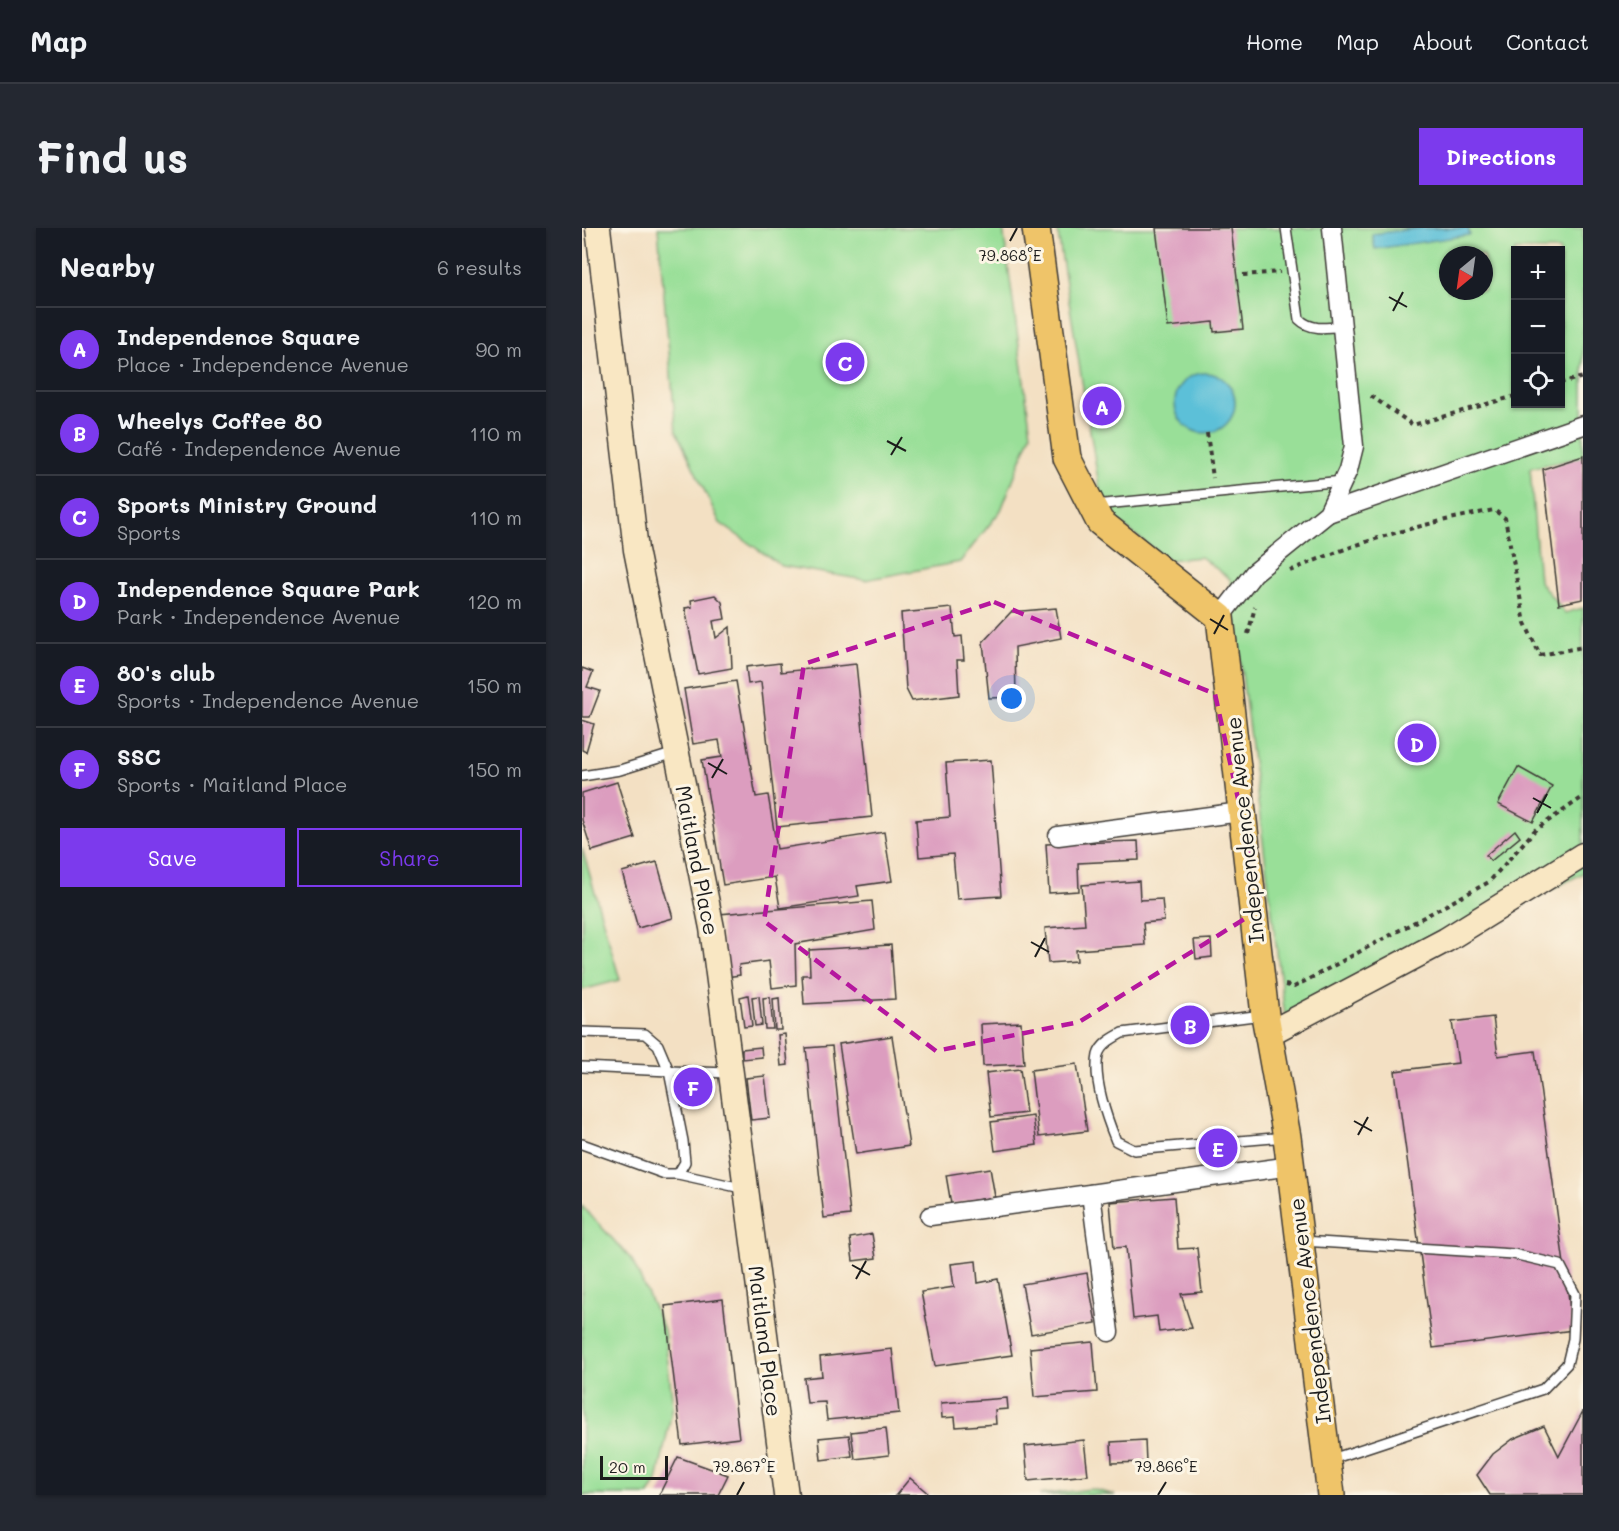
<!DOCTYPE html>
<html lang="en">
<head>
<meta charset="utf-8">
<style>
	:root { --surface:#171b24; --page:#242831; --text:#f1f3f6; --muted:#9ea1a6; --line:#363941; --accent:#7c3aed }
	body { margin:0; font-family:Mali,sans-serif; background:var(--page); color:var(--text) }
	.controls { position:absolute; right:18px; top:18px; display:grid; overflow:hidden; border-radius:0px; box-shadow:0 2px 4px #0004 }
	.controls button { width:54px; height:54px; display:grid; place-items:center; padding:0; border:0; border-bottom:2px solid var(--line); background:var(--surface); color:var(--text); font:30px sans-serif }
	.compass { position:absolute; left:857px; top:18px; width:54px; height:54px; border-radius:50%; background:var(--surface); box-shadow:0 2px 4px #0004; rotate:209deg }
	.scale { position:absolute; left:18px; bottom:15px; width:68px; box-sizing:border-box; padding-left:6px; border:3px solid #1c1c1c; border-top:0; font-size:16px; line-height:21px; white-space:nowrap; color:#1c1c1c; -webkit-text-stroke:4px #fcf5e5; paint-order:stroke }
	.you { position:absolute; left:430px; top:471px; width:21px; height:21px; margin:-15px; border:4px solid #fff; border-radius:50%; background:#1a73e8; box-shadow:0 0 0 9px #1a73e833 }
	.badge { display:grid; place-items:center; width:39px; height:39px; border-radius:50%; background:var(--accent); color:#fff; font-size:20px; font-weight:700 }
	.pin { position:absolute; translate:-50% -50%; border:3px solid #fff; box-shadow:0 2px 6px #0006 }
	.list { margin:0; padding:0; list-style:none }
	h2 { display:flex; justify-content:space-between; align-items:center; height:78px; margin:0; padding:0 24px; font-size:26px }
	h2 small { font-size:20px; font-weight:400; color:var(--muted) }
	.list li { display:grid; grid-template-columns:39px 1fr auto; gap:18px; align-items:center; box-sizing:border-box; height:84px; padding:0 24px; border-top:2px solid var(--line) }
	.list b { display:block; font-size:22px; white-space:nowrap }
	.list p { margin:0; font-size:20px; white-space:nowrap; color:var(--muted) }
	.list em { font-size:20px; font-style:normal; color:var(--muted) }
	.actions { display:flex; gap:12px; padding:18px 24px }
	.actions a { flex:1; padding:14px 0; border:2px solid var(--accent); border-radius:0px; text-align:center; font-size:21px; color:var(--accent) }
	.actions .main { background:var(--accent); color:#fff }
	.icon { flex:none; width:33px; height:33px; fill:none; stroke:currentColor; stroke-width:2; stroke-linecap:round; stroke-linejoin:round }
	.map { position:relative; flex:none; width:1001px; height:1267px; overflow:hidden; border-radius:0px }
	header { display:flex; align-items:center; gap:36px; box-sizing:border-box; height:84px; padding:0 30px; background:var(--surface); border-bottom:2px solid var(--line) }
	header strong { font-size:28px }
	nav { display:flex; gap:33px; margin-inline-start:auto; font-size:21px }
	.intro { display:flex; align-items:center; justify-content:space-between; box-sizing:border-box; height:144px; padding:0 36px }
	h1 { margin:0; font-size:42px }
	.button { padding:15px 27px; border-radius:0px; background:var(--accent); color:#fff; font-size:21px; font-weight:700 }
	main { display:flex; gap:36px; padding:0 36px }
	aside { flex:1; background:var(--surface); border-radius:0px; box-shadow:0 2px 4px #0004 }
	.map>svg:first-child { display:block }
	.green { fill:#99df98; stroke:#5a7e5a; stroke-width:1.5; fill-rule:evenodd }
	.water { fill:#5bc0d8; stroke:#3c6e7a; stroke-width:1.5 }
	.building { fill:#dc9dbf }
	.lines { fill:none; stroke-linecap:round; stroke-linejoin:round }
	.lane-casing { stroke:#3c3935; stroke-width:12 }
	.street-casing { stroke:#3c3935; stroke-width:21 }
	.secondary-casing { stroke:#3c3935; stroke-width:27 }
	.primary-casing { stroke:#3c3935; stroke-width:30 }
	.path { stroke:#3c3935; stroke-width:4; stroke-dasharray:4.5 4.5; stroke-linecap:butt }
	.lane { stroke:#fff; stroke-width:9 }
	.street { stroke:#fff; stroke-width:18 }
	.secondary { stroke:#f9e7c3; stroke-width:24 }
	.primary { stroke:#efc469; stroke-width:27 }
	.marked { fill:none; stroke:#b5179e; stroke-width:4.5; stroke-dasharray:12 8; stroke-linejoin:round }
	.ticks { fill:none; stroke:#1c1c1c; stroke-width:2 }
	.labels { text-anchor:middle; dominant-baseline:central; stroke-width:6; stroke-linejoin:round; paint-order:stroke }
	.street-label { font-size:21px; fill:#1c1c1c; stroke:#fcf5e5 }
	.ticks-label { font-size:15px; text-anchor:middle; fill:#1c1c1c; stroke:#fcf5e5; stroke-width:6; stroke-linejoin:round; paint-order:stroke }
</style>
</head>
<body>
<header>
<strong>Map</strong>
<nav><a>Home</a><a>Map</a><a>About</a><a>Contact</a></nav>
</header>
<div class="intro"><h1>Find us</h1><a class="button">Directions</a></div>
<main>
<aside>
<h2>Nearby<small>6 results</small></h2>
<ul class="list">
<li><span class="badge">A</span><div><b>Independence Square</b><p>Place · Independence Avenue</p></div><em>90 m</em></li>
<li><span class="badge">B</span><div><b>Wheelys Coffee 80</b><p>Café · Independence Avenue</p></div><em>110 m</em></li>
<li><span class="badge">C</span><div><b>Sports Ministry Ground</b><p>Sports</p></div><em>110 m</em></li>
<li><span class="badge">D</span><div><b>Independence Square Park</b><p>Park · Independence Avenue</p></div><em>120 m</em></li>
<li><span class="badge">E</span><div><b>80's club</b><p>Sports · Independence Avenue</p></div><em>150 m</em></li>
<li><span class="badge">F</span><div><b>SSC</b><p>Sports · Maitland Place</p></div><em>150 m</em></li>
</ul>
<div class="actions"><a class="main">Save</a><a>Share</a></div>
</aside>
<div class="map">
<svg width="1001" height="1267" viewBox="0 0 1001 1267">
	<rect width="100%" height="100%" fill="#fcf5e5"/>
	<filter id="ink" filterUnits="userSpaceOnUse"><feTurbulence type="fractalNoise" baseFrequency=".0167" numOctaves="2"/><feDisplacementMap in="SourceGraphic" scale="12" xChannelSelector="R" yChannelSelector="G"/><feConvolveMatrix kernelMatrix="1 2 1 2 8 2 1 2 1" color-interpolation-filters="sRGB"/></filter>
	<filter id="wash" filterUnits="userSpaceOnUse"><feTurbulence type="fractalNoise" baseFrequency=".008" numOctaves="4" result="noise"/><feDisplacementMap in="SourceGraphic" scale="24" xChannelSelector="R" yChannelSelector="G"/><feGaussianBlur stdDeviation="1.35" result="paint"/><feColorMatrix in="noise" values="0 0 0 0 0 0 0 0 0 0 0 0 0 0 0 0 0 1.4 0 .05"/><feComposite in="paint" operator="in"/></filter>
	<g filter="url(#wash)">
		<rect width="100%" height="100%" fill="#f3e0c3"/>
		<g class="green">
			<path d="M76,0H421L449,206L419,282L378,334L283,352L200,338L138,295L94,203Z"/>
			<path d="M475,0H1001V229L948,240L957,353L983,385L1001,380V645L919,688L703,788L648,351L619,329L586,332L521,282ZM933,22H978V176H933ZM866,27H902V63H866Z"/>
			<path d="M0,620L38,752L0,762Z"/>
			<path d="M0,978L50,1032L82,1102L91,1178L75,1253L67,1267H0Z"/>
			<path d="M509,1261L533,1267H457Z"/>
		</g>
		<g class="water">
			<path d="M839,0H886L888,7L793,21L790,6Z"/>
			<circle cx="623" cy="175" r="30"/>
		</g>
		<g id="blocks">
			<g class="building">
				<path d="M574,0H649L661,101L632,104L631,94L586,99Z"/>
				<path d="M1001,228V371L977,376L961,241Z"/>
				<path d="M133,367L140,374L143,391L131,393L134,410L148,399L150,440L116,446L103,380L110,379L109,372Z"/>
				<path d="M370,380L373,409L380,408L382,432H375L377,467L330,473L324,461L319,385Z"/>
				<path d="M474,380L479,410L433,419L434,469L407,470L401,414L429,384Z"/>
				<path d="M198,435L199,444L274,436L290,589L195,599L179,454L166,456L164,439Z"/>
				<path d="M0,440L11,444L5,459L18,463L8,489H0Z"/>
				<path d="M154,453L174,569L186,567L195,621L302,604L310,653L275,658L277,668L198,680L193,649L141,657L120,532L140,529L137,512L111,516L102,461Z"/>
				<path d="M0,492L12,496L4,524L0,522Z"/>
				<path d="M409,532L419,668L375,671L371,626L337,629L334,592L368,589L364,535Z"/>
				<path d="M936,539L970,558L951,594L916,576Z"/>
				<path d="M35,554L53,610L10,623L0,592V565Z"/>
				<path d="M933,602L938,609L909,633L904,627Z"/>
				<path d="M556,613L557,632L496,635L497,663L467,665L464,616Z"/>
				<path d="M75,634L91,690L56,700L40,644Z"/>
				<path d="M557,653L558,672L580,671L582,693L561,695L563,717L494,722L495,733L466,735L463,700L503,697L500,657Z"/>
				<path d="M290,673L293,702L213,716L214,757L190,760L187,733L157,737L158,747L144,749L137,686Z"/>
				<path d="M629,711L630,729L614,731L612,712Z"/>
				<path d="M309,717L313,771L222,776L220,747H228L227,722Z"/>
				<path d="M166,767L170,798L162,799L158,769Z"/>
				<path d="M177,768L180,797L173,798L170,769Z"/>
				<path d="M188,769L191,801H183L181,770Z"/>
				<path d="M197,770L199,802H193L191,771Z"/>
				<path d="M911,789L916,828L953,823L991,1102L851,1120L813,843L876,835L870,794Z"/>
				<path d="M439,794L442,836L401,838L399,796Z"/>
				<path d="M203,806L206,837L199,838L196,807Z"/>
				<path d="M310,808L327,918L274,926L257,816Z"/>
				<path d="M250,818L268,987L242,990L224,820Z"/>
				<path d="M179,819L180,829L160,831V821Z"/>
				<path d="M495,836L505,903L457,909L449,842Z"/>
				<path d="M438,841L444,885L409,889L404,845Z"/>
				<path d="M183,848L188,890L169,892L164,850Z"/>
				<path d="M451,888L455,917L413,923L409,894Z"/>
				<path d="M408,940L413,969L369,976L364,947Z"/>
				<path d="M592,969L596,1021L615,1020L620,1064L599,1066L610,1100L577,1104L575,1088L551,1091L544,1019L532,1020L528,974Z"/>
				<path d="M290,1006L294,1030L271,1033L268,1010Z"/>
				<path d="M394,1033L396,1055L416,1051L430,1127L353,1138L339,1064L372,1059L369,1036Z"/>
				<path d="M505,1045L514,1095L449,1106L440,1056Z"/>
				<path d="M141,1071L157,1210L100,1217L83,1078Z"/>
				<path d="M511,1114L515,1164L452,1169L448,1120Z"/>
				<path d="M310,1121L317,1185L245,1192L243,1174L225,1175L222,1150L240,1148L238,1129Z"/>
				<path d="M425,1170L426,1181L413,1182L414,1196L374,1199L373,1189L360,1190L359,1175Z"/>
				<path d="M1001,1183V1267H908L895,1247L911,1226L931,1211L962,1198L977,1228Z"/>
				<path d="M304,1200L307,1227L273,1231L269,1204Z"/>
				<path d="M267,1207L270,1228L239,1232L237,1210Z"/>
				<path d="M502,1212L506,1247L446,1253L443,1218Z"/>
				<path d="M563,1212L564,1234L530,1235L529,1214Z"/>
				<path d="M96,1229L146,1247L136,1267H77Z"/>
				<path d="M328,1250L348,1267H314Z"/>
			</g>
		</g>
	</g>
	<g filter="url(#ink)">
		<use href="#blocks" fill-opacity="0" stroke="#3c3935" stroke-width="1.5"/>
		<g class="lines">
			<defs>
				<g id="lane">
					<path d="M704,0L717,91C729,103 745,100 761,98"/>
					<path d="M512,277L761,253"/>
					<path d="M0,548L38,542L93,525"/>
					<path d="M680,787L540,805C531,810 519,816 516,827C511,851 525,891 534,913L552,922L703,909"/>
					<path d="M0,804L63,806L76,817L87,843L0,839"/>
					<path d="M0,916L83,946H96L103,934L101,913L87,843L147,845"/>
					<path d="M96,946L164,961"/>
					<path d="M720,1013L931,1026L978,1037L993,1066L991,1111L985,1136L961,1161L747,1232"/>
				</g>
				<g id="street">
					<path d="M746,285L1001,197"/>
					<path d="M638,389L672,345L746,285L766,242L772,218L750,0"/>
					<path d="M476,608L659,584"/>
					<path d="M509,966L527,1104"/>
					<path d="M348,988L709,938"/>
				</g>
				<g id="secondary">
					<path d="M16,0L54,322L130,700L204,1267"/>
					<path d="M686,806L864,712L1001,627"/>
				</g>
				<path id="primary" d="M454,0L485,230L518,294L638,389L683,787L705,909L749,1267"/>
			</defs>
			<use href="#lane" class="lane-casing"/>
			<use href="#street" class="street-casing"/>
			<use href="#secondary" class="secondary-casing"/>
			<use href="#primary" class="primary-casing"/>
			<g class="path">
				<path d="M661,47L698,44"/>
				<path d="M978,155L1001,149"/>
				<path d="M789,168L831,197L933,168"/>
				<path d="M625,205L631,250"/>
				<path d="M708,343C777,313 838,296 912,282L923,290L943,395L958,427L1001,419"/>
				<path d="M666,406L673,379"/>
				<path d="M703,757L712,759L907,654L953,602L1001,569"/>
			</g>
			<use href="#lane" class="lane"/>
			<use href="#street" class="street"/>
			<use href="#secondary" class="secondary"/>
			<use href="#primary" class="primary"/>
		</g>
	</g>
	<path class="marked" d="M412,374L633,466L680,680L497,794L354,823L182,693L222,436Z"/>
	<path class="ticks" d="M428,13L435,0M807,69L825,79M811,83L821,64M305,213L324,223M309,227L320,209M628,391L646,402M632,406L642,387M126,535L145,546M130,550L141,531M951,570L969,580M955,585L965,566M449,714L467,724M453,729L463,710M772,893L790,903M776,907L786,889M270,1037L288,1047M274,1051L284,1033M155,1267L162,1254M576,1267L584,1254"/>
	<g class="labels">
		<g class="street-label">
			<text transform="translate(662 602) rotate(-96)">Independence Avenue</text>
			<text transform="translate(116 632) rotate(79)">Maitland Place</text>
			<text transform="translate(727 1083) rotate(-97)">Independence Avenue</text>
			<text transform="translate(184 1113) rotate(83)">Maitland Place</text>
		</g>
	</g>
	<g class="ticks-label">
		<text x="428" y="33">79.868°E</text>
		<text x="162" y="1244">79.867°E</text>
		<text x="584" y="1244">79.866°E</text>
	</g>
</svg>
<div class="controls">
<button>+</button>
<button>−</button>
<button><svg class="icon" aria-label="locate" viewBox="0 0 24 24"><circle cx="12" cy="12" r="6"/><path d="M12 2v4M12 18v4M2 12h4M18 12h4"/></svg></button>
</div>
<svg class="compass" viewBox="-18 -18 36 36"><path d="M0-13l5 13h-10z" fill="#e53935"/><path d="M0 13l5-13h-10z" fill="#9ea1a6"/></svg>
<div class="scale">20 m</div>
<div class="you"></div>
<div class="pin badge" style="left:520px;top:178px">A</div>
<div class="pin badge" style="left:608px;top:797px">B</div>
<div class="pin badge" style="left:263px;top:134px">C</div>
<div class="pin badge" style="left:835px;top:515px">D</div>
<div class="pin badge" style="left:636px;top:920px">E</div>
<div class="pin badge" style="left:111px;top:859px">F</div>
</div>
</main>
</body>
</html>
